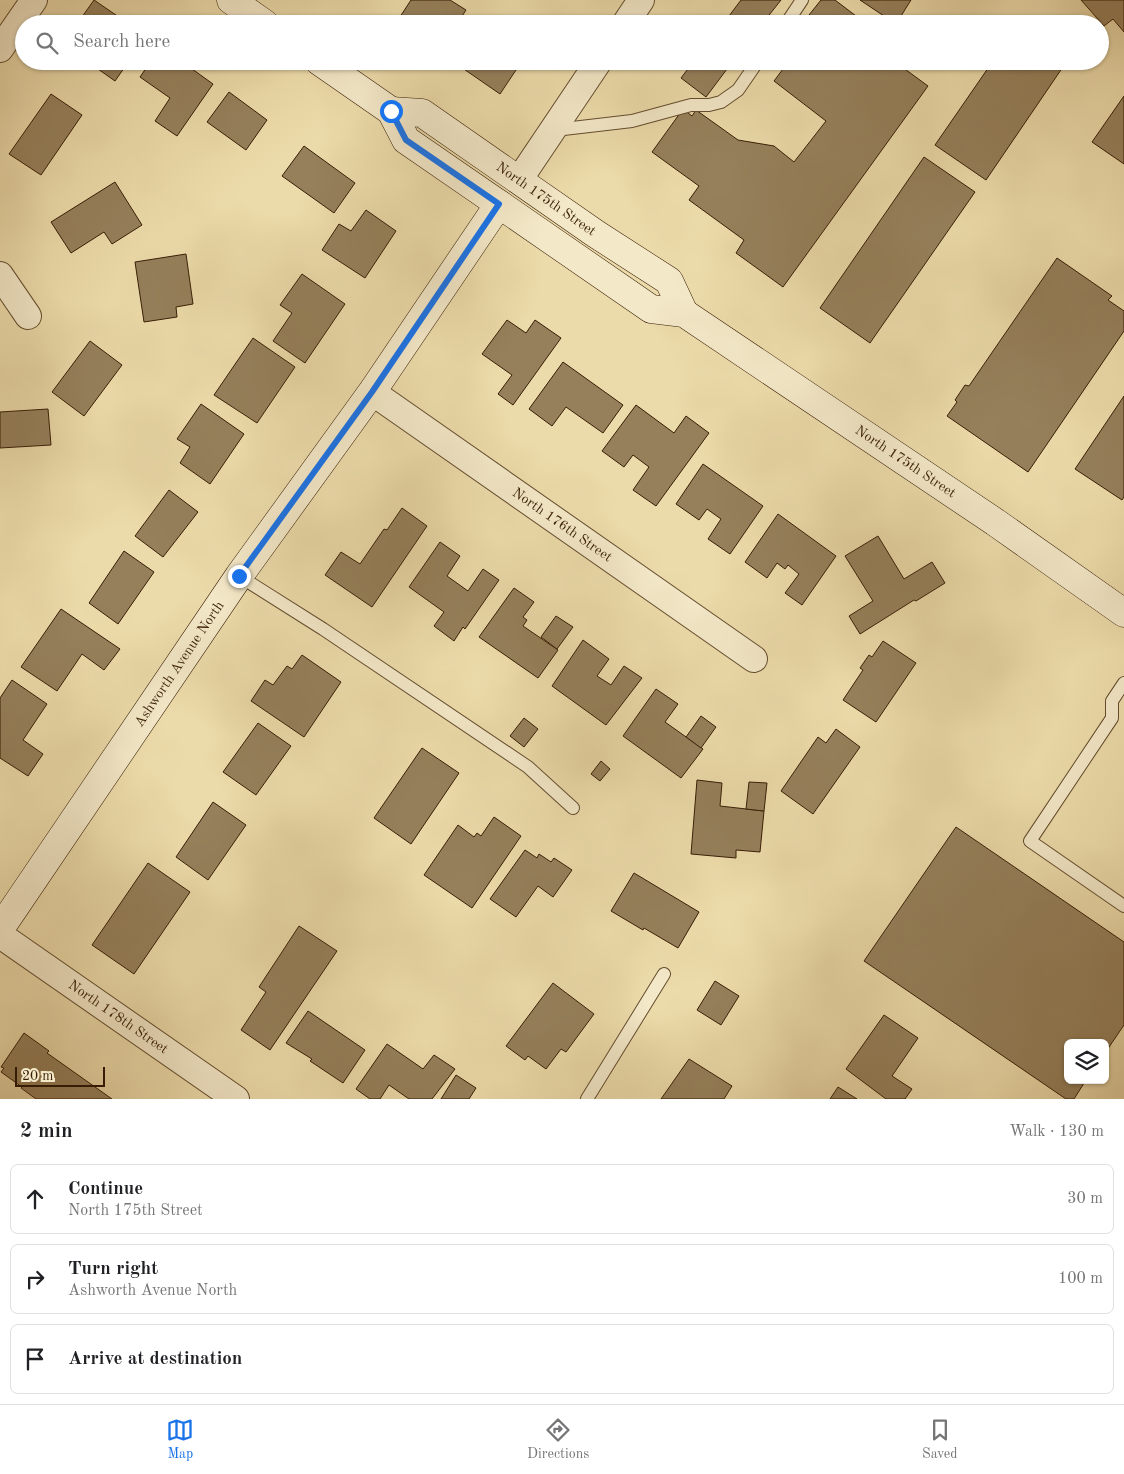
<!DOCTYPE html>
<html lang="en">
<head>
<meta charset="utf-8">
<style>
	:root { --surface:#fff; --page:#f6f6f6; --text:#202124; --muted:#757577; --line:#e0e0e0; --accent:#1a73e8 }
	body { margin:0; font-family:"Old Standard TT",serif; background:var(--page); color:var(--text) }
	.controls { position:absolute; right:15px; bottom:15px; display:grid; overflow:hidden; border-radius:8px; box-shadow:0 1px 4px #0004 }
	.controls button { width:45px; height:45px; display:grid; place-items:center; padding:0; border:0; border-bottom:1px solid var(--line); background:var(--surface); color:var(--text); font:25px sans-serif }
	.scale { position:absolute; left:15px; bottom:12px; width:90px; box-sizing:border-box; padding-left:5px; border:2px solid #371d05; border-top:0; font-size:14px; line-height:18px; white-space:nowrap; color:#371d05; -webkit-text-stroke:4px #f3e8c8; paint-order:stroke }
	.stop { position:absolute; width:15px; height:15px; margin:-11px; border:4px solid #1a73e8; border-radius:50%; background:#fff }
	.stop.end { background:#1a73e8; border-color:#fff; box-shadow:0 1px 5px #0008 }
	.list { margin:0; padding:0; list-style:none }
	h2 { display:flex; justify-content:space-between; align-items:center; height:65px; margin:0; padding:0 20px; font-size:21px }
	h2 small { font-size:16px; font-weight:400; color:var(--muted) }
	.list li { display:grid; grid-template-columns:32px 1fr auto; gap:15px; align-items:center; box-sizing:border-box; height:70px; margin:0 10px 10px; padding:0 10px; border:1px solid var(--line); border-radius:8px }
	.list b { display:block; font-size:19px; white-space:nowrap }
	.list p { margin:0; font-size:16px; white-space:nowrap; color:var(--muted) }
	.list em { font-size:16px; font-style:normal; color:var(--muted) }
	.icon { flex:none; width:28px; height:28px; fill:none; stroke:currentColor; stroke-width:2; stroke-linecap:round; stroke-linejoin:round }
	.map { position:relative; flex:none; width:1124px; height:1099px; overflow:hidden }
	.search { position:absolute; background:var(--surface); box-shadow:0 1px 4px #0004; left:15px; right:15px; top:15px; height:55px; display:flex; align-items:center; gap:12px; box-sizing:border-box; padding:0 18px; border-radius:28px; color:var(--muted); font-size:19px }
	.sheet { height:305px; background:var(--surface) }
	nav { display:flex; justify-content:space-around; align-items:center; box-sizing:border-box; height:70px; border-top:1px solid var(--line); background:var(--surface); font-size:14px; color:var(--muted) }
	nav a { display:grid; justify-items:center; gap:2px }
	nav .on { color:var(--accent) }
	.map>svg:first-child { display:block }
	.building { fill:#95805b; stroke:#371d05 }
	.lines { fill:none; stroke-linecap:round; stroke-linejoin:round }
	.lane-casing { stroke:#644c2e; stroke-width:14 }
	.street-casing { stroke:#644c2e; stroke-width:28 }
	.secondary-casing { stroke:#371d05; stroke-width:29 }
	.lane { stroke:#f3e8c8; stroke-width:12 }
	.street { stroke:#f3e8c8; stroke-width:26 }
	.secondary { stroke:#f3e8c8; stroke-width:28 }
	.route { stroke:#1a73e8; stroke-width:6 }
	.labels { text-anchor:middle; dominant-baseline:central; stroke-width:4; stroke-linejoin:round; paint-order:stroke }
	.street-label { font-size:14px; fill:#371d05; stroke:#f3e8c8 }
</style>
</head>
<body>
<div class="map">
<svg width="1124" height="1099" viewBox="0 0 1124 1099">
	<rect width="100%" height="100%" fill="#ecdbaa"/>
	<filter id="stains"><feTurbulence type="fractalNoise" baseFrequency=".004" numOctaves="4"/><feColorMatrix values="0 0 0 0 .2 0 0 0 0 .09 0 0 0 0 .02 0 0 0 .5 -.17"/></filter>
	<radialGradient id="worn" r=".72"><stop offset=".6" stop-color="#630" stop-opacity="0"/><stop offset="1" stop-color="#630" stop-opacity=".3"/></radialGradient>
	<g class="building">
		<path d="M94,0L129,24H77Z"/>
		<path d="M411,0H450L466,10L457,24H398L396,23Z"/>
		<path d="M741,0H781L762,24H723Z"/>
		<path d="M821,0H835L856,16L850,24H818L819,22L809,15Z"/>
		<path d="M860,0H911L896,24Z"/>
		<path d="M1081,0H1124V32L1113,19L1104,26Z"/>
		<path d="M103,61H129L115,81L98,69Z"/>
		<path d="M151,61H181L213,84L177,136L155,121L170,98L140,77Z"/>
		<path d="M461,61H522L500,94L458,65Z"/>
		<path d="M694,61H733L706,97L681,78Z"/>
		<path d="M789,61H874L882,68L898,64L928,86L783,287L736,253L744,240L689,200L699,186L652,152L683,109L692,116L696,110L738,140L774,146L794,162L826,121L774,81Z"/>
		<path d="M993,61H1067L986,180L935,145Z"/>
		<path d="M229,92L267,120L246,150L207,122Z"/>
		<path d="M51,94L82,115L41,175L9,154Z"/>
		<path d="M1124,96V164L1092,142Z"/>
		<path d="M304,146L355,183L334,213L282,176Z"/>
		<path d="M924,157L975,192L870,343L820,308Z"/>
		<path d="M115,182L142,225L112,244L104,232L71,253L51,222Z"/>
		<path d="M366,210L396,231L365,278L322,250L339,224L351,231Z"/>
		<path d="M186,254L193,304L176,307L177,317L144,322L135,262Z"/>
		<path d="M1057,258L1112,296L1108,300L1124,311V331L1028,472L947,416L957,402L955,400L965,385L969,386Z"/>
		<path d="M302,274L345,304L305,363L273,341L292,313L280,305Z"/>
		<path d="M507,320L526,333L535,320L561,338L513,405L498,394L512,375L482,354Z"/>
		<path d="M253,338L295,367L257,423L214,395Z"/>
		<path d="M90,341L122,365L84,416L52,392Z"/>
		<path d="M563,362L623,405L603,433L566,407L552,426L529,409Z"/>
		<path d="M1124,396V497L1122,500L1075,469Z"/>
		<path d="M201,404L244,434L210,484L180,463L190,447L177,439Z"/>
		<path d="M636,405L674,433L686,416L709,433L656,506L633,490L649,467L633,455L624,467L602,451Z"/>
		<path d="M48,409L51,445L0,448V412Z"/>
		<path d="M703,464L763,506L730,554L708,539L721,519L707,509L699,520L676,504Z"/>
		<path d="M169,490L198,512L163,557L135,536Z"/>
		<path d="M402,508L427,526L372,607L325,575L341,552L360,564L384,529L387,530Z"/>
		<path d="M778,514L836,556L802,605L785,593L799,574L788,565L785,569L777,563L767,578L745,562Z"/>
		<path d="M878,536L904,579L932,562L945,583L916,601L914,600L860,634L849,616L873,601L845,556Z"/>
		<path d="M440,542L460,556L447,576L468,591L483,569L499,580L465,629L463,627L454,641L434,626L444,612L409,587Z"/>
		<path d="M124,551L154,572L118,624L89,603Z"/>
		<path d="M514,588L534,602L523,617L527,620L523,626L558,650L538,678L479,637Z"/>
		<path d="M61,609L120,649L104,670L82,654L57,691L21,667Z"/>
		<path d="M556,616L573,627L557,649L541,637Z"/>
		<path d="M583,640L609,659L597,676L611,685L624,666L642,678L606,725L552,686Z"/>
		<path d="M883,641L916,663L876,722L843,700L863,670L860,668L869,655L872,657Z"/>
		<path d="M302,655L341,682L304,737L251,701L265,680L273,685L287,666L292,669Z"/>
		<path d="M12,680L47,704L23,740L43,754L28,776L0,758V698Z"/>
		<path d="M656,689L678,704L665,722L703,749L681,778L623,736Z"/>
		<path d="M701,716L716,727L701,748L686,737Z"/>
		<path d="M524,718L538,729L524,747L510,736Z"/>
		<path d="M258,723L291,746L256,795L223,772Z"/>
		<path d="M836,729L860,747L813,814L781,791L818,737L826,743Z"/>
		<path d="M422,748L459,773L411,844L374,818Z"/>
		<path d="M601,761L610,769L600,781L591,774Z"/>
		<path d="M697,780L722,783L720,806L764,811L760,852L736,850V858L691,854Z"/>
		<path d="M749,782L767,783L764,811L746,809Z"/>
		<path d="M213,802L246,825L208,880L176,857Z"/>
		<path d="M494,817L521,836L472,908L424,875L458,825L474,837L477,833L481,836Z"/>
		<path d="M956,827L1124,942V1025L1105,1053V1043H1068V1080H1086L1074,1099H1066L864,961Z"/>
		<path d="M525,850L537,858L539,854L551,862L554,858L572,870L553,897L538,886L516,917L490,899Z"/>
		<path d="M148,863L190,892L134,974L92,945Z"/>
		<path d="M634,873L699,912L678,948L644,928L643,930L611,911Z"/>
		<path d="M299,926L337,951L270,1050L241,1030L266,992L259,987Z"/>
		<path d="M715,981L739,996L721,1025L697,1010Z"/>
		<path d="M553,983L594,1014L566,1052L561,1049L546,1069L528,1056L525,1060L506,1046Z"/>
		<path d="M308,1011L365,1050L343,1083L310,1061L312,1059L286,1043Z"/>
		<path d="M884,1015L918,1038L892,1076L912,1089L905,1099H886L846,1069Z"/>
		<path d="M24,1033L49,1051L47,1053L112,1099H36L21,1088L22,1087L1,1072L4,1068L1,1067Z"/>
		<path d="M387,1044L423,1069L434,1055L455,1069L432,1099H409L389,1085L380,1099H370L356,1089Z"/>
		<path d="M689,1059L732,1086L724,1099H661Z"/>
		<path d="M456,1075L476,1088L469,1099H441Z"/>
		<path d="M838,1087L857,1099H830Z"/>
	</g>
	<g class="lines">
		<defs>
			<g id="lane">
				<path d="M786,24L802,0"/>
				<path d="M555,130L632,121L691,105H709L721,102L738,90L758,61"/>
				<path d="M239,576L323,629L528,767L573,808"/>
				<path d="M1124,683L1112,701V718L1030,841L1124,906"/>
				<path d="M587,1099L664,974"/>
			</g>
			<g id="street">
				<path d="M625,24L641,0"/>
				<path d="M0,49L34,0"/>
				<path d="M519,180L599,61"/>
				<path d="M0,275L28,316"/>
				<path id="s1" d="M372,392L754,659"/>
				<path id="s2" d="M0,935L236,1099"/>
			</g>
			<g id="secondary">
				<path d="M231,0L265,24"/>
				<path id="s3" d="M319,61L391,111L406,140L651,309L684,313L995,522L1124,613"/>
				<path id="s4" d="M391,111L422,113L596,234L669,281L684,313"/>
				<path id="s5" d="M0,929L239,576L372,392L499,204"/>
			</g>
		</defs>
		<use href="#lane" class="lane-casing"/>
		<use href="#street" class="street-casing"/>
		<use href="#secondary" class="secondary-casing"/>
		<use href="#lane" class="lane"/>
		<use href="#street" class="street"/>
		<use href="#secondary" class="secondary"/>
	</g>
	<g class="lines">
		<path class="route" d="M239,576L372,392L499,204L406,140L391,111"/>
	</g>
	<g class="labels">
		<g class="street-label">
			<text stroke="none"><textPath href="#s4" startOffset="182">North 175th Street</textPath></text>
			<text stroke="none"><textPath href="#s3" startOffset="718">North 175th Street</textPath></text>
			<text stroke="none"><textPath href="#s1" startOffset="232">North 176th Street</textPath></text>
			<text stroke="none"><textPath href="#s5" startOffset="320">Ashworth Avenue North</textPath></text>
			<text stroke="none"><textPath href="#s2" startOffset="144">North 178th Street</textPath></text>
		</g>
	</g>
	<rect width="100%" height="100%" filter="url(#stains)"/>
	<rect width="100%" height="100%" fill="url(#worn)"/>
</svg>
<div class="controls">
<button><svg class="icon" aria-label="layers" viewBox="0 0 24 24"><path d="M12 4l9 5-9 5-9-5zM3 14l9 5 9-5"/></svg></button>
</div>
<div class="scale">20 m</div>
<div class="stop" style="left:391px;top:111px"></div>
<div class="stop end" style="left:239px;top:576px"></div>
<div class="search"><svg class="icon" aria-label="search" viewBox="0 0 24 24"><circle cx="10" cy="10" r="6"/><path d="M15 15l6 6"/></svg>Search here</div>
</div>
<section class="sheet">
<h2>2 min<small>Walk · 130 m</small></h2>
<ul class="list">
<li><svg class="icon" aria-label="ahead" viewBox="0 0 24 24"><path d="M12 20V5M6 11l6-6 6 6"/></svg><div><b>Continue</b><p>North 175th Street</p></div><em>30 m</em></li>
<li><svg class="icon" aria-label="right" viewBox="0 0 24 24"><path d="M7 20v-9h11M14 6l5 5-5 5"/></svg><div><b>Turn right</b><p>Ashworth Avenue North</p></div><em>100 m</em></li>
<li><svg class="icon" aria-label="arrive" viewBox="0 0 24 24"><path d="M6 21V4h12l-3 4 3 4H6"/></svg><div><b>Arrive at destination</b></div></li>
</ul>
</section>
<nav>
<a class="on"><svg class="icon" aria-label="map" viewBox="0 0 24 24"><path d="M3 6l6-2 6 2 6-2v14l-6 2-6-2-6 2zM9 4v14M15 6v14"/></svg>Map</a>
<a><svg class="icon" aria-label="directions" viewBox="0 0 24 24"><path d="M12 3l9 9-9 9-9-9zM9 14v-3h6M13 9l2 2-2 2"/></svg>Directions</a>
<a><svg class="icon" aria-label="saved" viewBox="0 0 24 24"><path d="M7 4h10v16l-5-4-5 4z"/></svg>Saved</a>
</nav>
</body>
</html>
